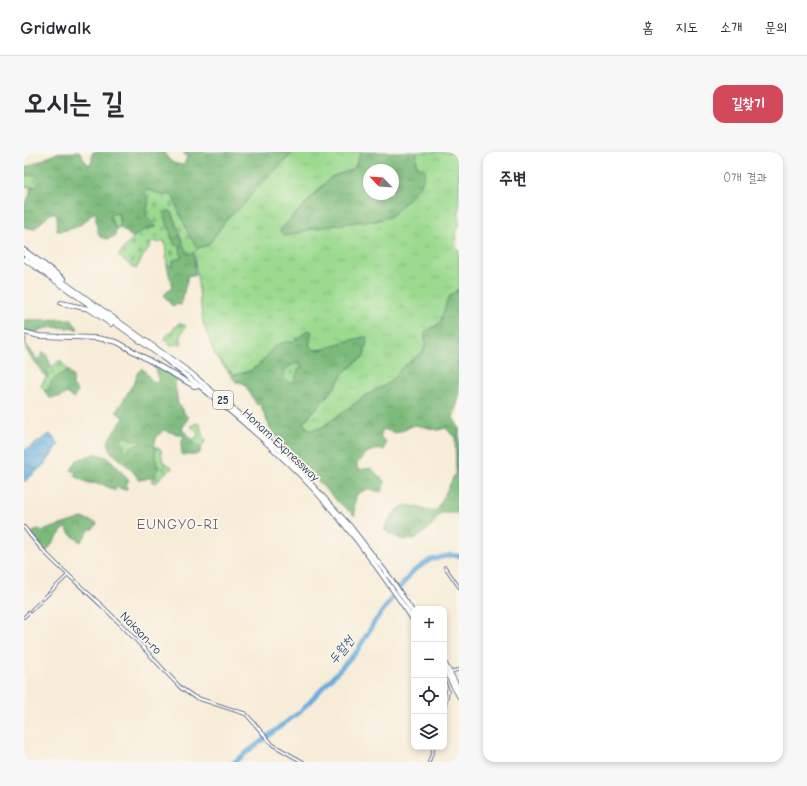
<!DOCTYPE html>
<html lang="ko">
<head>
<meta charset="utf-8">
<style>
	:root { --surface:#fff; --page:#f7f7f7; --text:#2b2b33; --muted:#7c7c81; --line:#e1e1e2; --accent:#d1495b }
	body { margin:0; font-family:"Comic Neue","Poor Story",sans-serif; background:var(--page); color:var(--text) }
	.controls { position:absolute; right:12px; bottom:12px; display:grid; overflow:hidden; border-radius:8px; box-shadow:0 2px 6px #0003 }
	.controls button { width:36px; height:36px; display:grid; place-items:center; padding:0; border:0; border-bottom:1px solid var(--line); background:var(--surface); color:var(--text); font:20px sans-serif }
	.compass { position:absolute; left:339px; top:12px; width:36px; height:36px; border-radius:50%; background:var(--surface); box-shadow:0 2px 6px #0003; rotate:295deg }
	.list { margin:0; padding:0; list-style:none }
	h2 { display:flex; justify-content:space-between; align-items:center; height:52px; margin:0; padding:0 16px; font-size:17px }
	h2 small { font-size:13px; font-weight:400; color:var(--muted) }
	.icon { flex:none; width:22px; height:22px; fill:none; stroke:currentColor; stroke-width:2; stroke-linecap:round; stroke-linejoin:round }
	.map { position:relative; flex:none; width:435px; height:610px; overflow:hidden; border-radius:12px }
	header { display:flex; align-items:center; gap:24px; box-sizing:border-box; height:56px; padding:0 20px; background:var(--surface); border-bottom:1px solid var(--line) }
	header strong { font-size:19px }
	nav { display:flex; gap:22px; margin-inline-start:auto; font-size:14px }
	.intro { display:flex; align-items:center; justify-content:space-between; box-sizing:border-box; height:96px; padding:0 24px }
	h1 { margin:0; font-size:28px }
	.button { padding:10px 18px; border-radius:12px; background:var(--accent); color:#fff; font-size:14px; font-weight:700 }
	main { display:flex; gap:24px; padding:0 24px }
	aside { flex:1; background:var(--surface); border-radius:12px; box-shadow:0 2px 6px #0003 }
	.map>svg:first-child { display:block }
	.grass { fill:url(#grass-tufts); stroke:#5b8476 }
	.forest { fill:url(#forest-crowns); stroke:#4c746c; fill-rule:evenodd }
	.cemetery { fill:url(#cemetery-stones); stroke:#5b8476 }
	.water { fill:url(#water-waves); stroke:#416e9e }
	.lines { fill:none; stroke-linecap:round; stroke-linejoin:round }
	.river { stroke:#67addd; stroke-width:4.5 }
	.minor-casing { stroke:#3c4b70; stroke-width:3.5 }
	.tertiary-casing { stroke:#3c4b70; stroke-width:4 }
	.motorway-casing { stroke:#3c4b70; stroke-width:5.5 }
	.minor { stroke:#fff; stroke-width:2 }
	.tertiary { stroke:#fff; stroke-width:2.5 }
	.motorway { stroke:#fff; stroke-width:4 }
	.labels { text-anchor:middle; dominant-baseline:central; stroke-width:3.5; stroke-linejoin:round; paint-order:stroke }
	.shield { fill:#fbf7ec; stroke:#5e6b89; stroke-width:1 }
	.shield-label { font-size:11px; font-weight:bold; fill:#1b2f5e }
	.street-label { font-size:12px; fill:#1b2f5e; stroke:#fbf7ec }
	.water-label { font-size:13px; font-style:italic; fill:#325584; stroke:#fbf7ec }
	.quarter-label { font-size:14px; letter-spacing:1px; fill:#6a5b72; stroke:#fbf7ec }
</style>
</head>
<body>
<header>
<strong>Gridwalk</strong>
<nav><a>홈</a><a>지도</a><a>소개</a><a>문의</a></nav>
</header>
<div class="intro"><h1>오시는 길</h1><a class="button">길찾기</a></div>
<main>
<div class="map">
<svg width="435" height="610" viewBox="0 0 435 610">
	<defs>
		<pattern id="grass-tufts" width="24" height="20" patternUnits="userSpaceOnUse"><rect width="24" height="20" fill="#9bda8f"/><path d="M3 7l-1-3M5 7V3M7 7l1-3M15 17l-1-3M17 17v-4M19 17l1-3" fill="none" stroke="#85bb7e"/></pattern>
		<pattern id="forest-crowns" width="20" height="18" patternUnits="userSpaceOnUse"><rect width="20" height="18" fill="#7cba7a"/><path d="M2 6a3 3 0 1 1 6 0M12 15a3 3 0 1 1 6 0" fill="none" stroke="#659867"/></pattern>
		<pattern id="cemetery-stones" width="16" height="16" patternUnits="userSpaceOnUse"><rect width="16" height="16" fill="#9bda8f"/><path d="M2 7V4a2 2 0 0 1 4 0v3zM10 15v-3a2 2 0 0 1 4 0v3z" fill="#85bb7e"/></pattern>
		<pattern id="water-waves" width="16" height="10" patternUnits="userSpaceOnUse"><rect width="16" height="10" fill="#67addd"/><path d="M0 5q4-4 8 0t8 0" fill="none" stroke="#548db6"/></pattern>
	</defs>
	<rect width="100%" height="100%" fill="#fbf7ec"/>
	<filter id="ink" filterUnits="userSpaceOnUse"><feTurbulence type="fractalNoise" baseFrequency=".025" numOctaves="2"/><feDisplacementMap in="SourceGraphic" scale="8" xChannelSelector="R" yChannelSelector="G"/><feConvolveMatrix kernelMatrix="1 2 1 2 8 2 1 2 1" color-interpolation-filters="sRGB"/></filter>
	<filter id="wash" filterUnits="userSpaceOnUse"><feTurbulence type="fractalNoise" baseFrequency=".012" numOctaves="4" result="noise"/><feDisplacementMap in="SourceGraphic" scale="16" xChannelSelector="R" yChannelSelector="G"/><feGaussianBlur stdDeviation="0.9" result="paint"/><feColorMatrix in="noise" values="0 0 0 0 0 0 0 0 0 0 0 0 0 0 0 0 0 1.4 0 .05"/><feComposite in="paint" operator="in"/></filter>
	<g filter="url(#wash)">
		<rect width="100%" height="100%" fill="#f7ecd8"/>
		<path class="grass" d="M270,0H337L330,17L307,25L256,78L261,84C291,76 321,70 353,69L392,12L393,0H435V76L431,79L432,95L435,99V136L424,146L416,171L400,181L402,190L400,199L379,215L365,231L341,244L297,276L285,278L279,271L312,234L319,221L340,204L341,185L318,190L302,197L290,198L285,193L288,180L284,178L269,190C247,188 247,204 232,215C225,220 218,221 210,223L191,203L179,171L170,101L174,96L184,93L204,66L218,54L231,38Z"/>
		<g class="forest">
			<path d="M56,0L62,11L67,13L69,0H140C145,10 149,12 160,13L163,5L159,0H270L231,38L218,54L204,66L184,93L174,96L165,84L148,43H139L124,38L125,49L122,64L134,75H127L108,85L96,75L94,61L86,66L92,77L91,84L84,87L76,85C72,76 72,69 72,60C66,62 65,67 60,70C53,76 42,79 33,79V65L31,61L26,62L10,77L0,75V53L6,43V36L13,34L11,23L0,24V16L33,1Z"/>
			<path d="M337,0H393L392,12L402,19L397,33L369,63L353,69L333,70L292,76L261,84L256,79L307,25L330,17ZM345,18H369V42H345Z"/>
			<path d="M144,58L148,61L163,102L170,101L171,124L164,123L157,153L152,152L149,154L146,152L140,143L148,135L143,113L149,114V108L157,105L156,93L151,94L140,65Z"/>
			<path d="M435,136V245L429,266L435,276V361H417C399,385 388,398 360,378C363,368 375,350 389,354C399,356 400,360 413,358L432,320L431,286L422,276L414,278L391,273L372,281L359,277L356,285L362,290L360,298C347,296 341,301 333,312L334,318L347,316L361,330L357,340L344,337L333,342L330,352L331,364L312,348L255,288L246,276L236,252L233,253L220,231L212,230L191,203L211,223C218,221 225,220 232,215C247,204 247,188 269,190L284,178L288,180L285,193L290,198L302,197L318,190L342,185L343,190L340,204L319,221L312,234L279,271L285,278L297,276L341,244L365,231L379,215L400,199L402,190L400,181L416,171L424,146Z"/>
			<path d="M47,167L54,177C39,176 22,172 10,182L0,179V168Z"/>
			<path d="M0,181L2,187L1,191L13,207L17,206L19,200L22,202L27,214L23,222L25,225L22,226C13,206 0,208 0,181Z"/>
			<path d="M135,213L155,227L151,232L154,252L164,266L158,277L171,292L177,296L176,301L171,303H158L157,291L160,284L139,278L132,286L130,295H132C127,312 147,324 115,328L107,317L87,300L84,291L86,285L100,266L92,260L111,229L113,221L118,216L128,229L133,230L135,226L132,218Z"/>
			<path d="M44,218L49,225V234L54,239L49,247L43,241L36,245L25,246L20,238L23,239L29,227Z"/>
			<path d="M71,302C87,303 95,317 105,329L102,332L103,337L101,338L92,335L91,339L78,332L64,331L51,324L52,321L47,318L53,308Z"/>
			<path d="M58,366L73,371L69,377H66L57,390L46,382L41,375L22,400L7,381L15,377L18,379Z"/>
		</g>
		<g class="cemetery">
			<path d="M11,23L16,28L13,34L0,35V24Z"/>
			<path d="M124,38L139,43H148L165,84L174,96L170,101L163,102L148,61L144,58L140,65L151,94L156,93L157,106L149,108V114L143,113L141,89L133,91L132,88L126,91L127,94L119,104L112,117L94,104C104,90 114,77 133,75L122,64L125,49L121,42Z"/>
			<path d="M89,61H94L96,75L92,77L86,65Z"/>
			<path d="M155,171L162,174L157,182L158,192L146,193L140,187Z"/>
			<path d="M36,208L44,218L29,227L23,239L19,237L17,233L22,226L25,225L23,219Z"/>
			<path d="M270,212H275L280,215L274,217L271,228L266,231L260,226C260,218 264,215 270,212Z"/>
			<path d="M173,271L176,273L179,286L182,288L177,296L170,292L168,288L174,284L173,280L167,274Z"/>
			<path d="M101,284L109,288H117L114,293L106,295L103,299L96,292L97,289Z"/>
			<path d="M132,295L137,298L139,310L148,315V317L141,321L132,331L127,329L135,315L131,309Z"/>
		</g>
		<path class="water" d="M26,282L35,292L22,311L0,330V299Z"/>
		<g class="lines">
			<path class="river" d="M210,610L278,558L333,499L351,469L388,420L406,408L427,403L435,404"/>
		</g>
	</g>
	<g filter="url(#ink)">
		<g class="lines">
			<defs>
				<g id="minor">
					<path d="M421,415L435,435"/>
					<path d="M0,465L44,423"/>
					<path d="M429,519L435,518"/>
					<path d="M420,529L424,539L420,556"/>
					<path d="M405,610L410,595"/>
				</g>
				<path id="tertiary" d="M0,375C22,406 52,429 79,455C106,480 131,509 157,536L170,545L222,562L249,593L279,610"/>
				<g id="motorway">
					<path d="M0,98L40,127"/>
					<path d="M0,102L168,222L255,297L325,373L367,427L390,462"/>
					<path d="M0,107C92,171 185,234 266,313C314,359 353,414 390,469"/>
					<path d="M37,151L65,157L87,172"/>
					<path d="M0,180L15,184L73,186L93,190L170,234H176"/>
					<path d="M420,510L435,537"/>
					<path d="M420,517L435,544"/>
				</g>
			</defs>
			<use href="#minor" class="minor-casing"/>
			<use href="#tertiary" class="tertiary-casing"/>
			<use href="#motorway" class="motorway-casing"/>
			<use href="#minor" class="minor"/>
			<use href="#tertiary" class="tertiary"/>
			<use href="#motorway" class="motorway"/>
		</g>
	</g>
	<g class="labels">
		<rect class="shield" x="189" y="239" width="20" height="18" rx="3"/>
		<g class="shield-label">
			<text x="199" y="248">25</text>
		</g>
		<g class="street-label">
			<text transform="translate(257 293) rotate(43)">Honam Expressway</text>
			<text transform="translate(117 481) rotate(46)">Naksan-ro</text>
		</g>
		<g class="water-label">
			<text transform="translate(317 498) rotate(-51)">두월천</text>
		</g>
		<g class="quarter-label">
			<text x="154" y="372">EUNGYO-RI</text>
		</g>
	</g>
</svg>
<div class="controls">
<button>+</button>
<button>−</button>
<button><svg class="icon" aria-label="locate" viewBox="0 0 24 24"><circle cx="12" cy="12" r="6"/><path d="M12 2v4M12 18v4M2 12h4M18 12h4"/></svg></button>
<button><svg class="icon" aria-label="layers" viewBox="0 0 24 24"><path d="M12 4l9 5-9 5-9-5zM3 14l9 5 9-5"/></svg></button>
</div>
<svg class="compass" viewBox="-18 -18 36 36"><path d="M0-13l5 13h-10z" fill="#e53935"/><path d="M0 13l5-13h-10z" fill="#7c7c81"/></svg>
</div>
<aside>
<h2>주변<small>0개 결과</small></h2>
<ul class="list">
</ul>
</aside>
</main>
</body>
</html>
